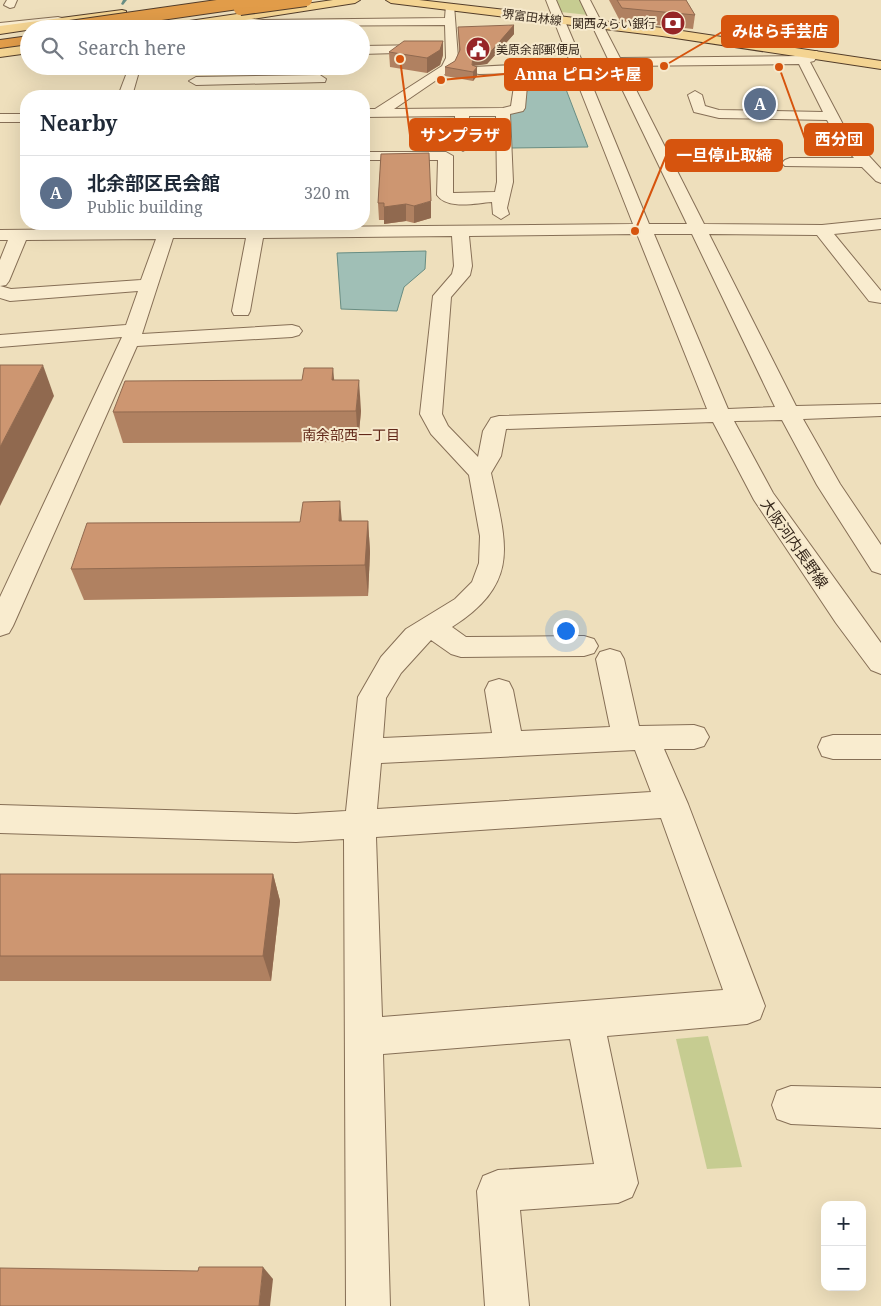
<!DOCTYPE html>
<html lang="en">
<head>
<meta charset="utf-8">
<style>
	:root { --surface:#fff; --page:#f2f2f3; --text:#1f2937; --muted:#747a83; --line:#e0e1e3; --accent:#b45309 }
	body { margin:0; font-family:"Noto Serif","Noto Sans JP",serif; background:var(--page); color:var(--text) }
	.controls { position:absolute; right:15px; bottom:15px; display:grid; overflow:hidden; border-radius:10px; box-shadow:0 5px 20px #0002 }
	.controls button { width:45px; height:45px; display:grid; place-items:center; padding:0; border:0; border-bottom:1px solid var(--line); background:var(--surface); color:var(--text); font:25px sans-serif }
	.you { position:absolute; left:565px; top:630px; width:18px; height:18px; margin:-12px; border:4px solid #fff; border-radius:50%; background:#1a73e8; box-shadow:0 0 0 8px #1a73e833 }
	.badge { display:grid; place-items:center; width:32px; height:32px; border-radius:50%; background:var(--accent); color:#fff; font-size:16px; font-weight:700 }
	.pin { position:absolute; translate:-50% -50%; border:2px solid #fff; box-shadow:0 1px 5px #0006 }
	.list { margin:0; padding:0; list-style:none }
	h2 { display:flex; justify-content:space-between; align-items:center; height:65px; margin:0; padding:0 20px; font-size:21px }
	h2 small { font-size:16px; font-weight:400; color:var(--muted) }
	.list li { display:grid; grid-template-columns:32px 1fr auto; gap:15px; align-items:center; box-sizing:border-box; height:75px; padding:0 20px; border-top:1px solid var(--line) }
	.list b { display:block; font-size:19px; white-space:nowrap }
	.list p { margin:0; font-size:16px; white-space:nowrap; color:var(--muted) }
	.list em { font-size:16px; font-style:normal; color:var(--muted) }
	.icon { flex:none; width:28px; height:28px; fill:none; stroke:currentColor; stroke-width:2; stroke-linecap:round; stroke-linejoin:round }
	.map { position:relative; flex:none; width:881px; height:1306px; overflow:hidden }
	.search { position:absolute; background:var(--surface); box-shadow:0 5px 20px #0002; left:20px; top:20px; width:350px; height:55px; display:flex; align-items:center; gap:12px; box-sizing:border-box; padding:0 18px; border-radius:28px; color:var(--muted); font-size:19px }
	.panel { position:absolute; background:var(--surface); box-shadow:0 5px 20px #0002; left:20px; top:90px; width:350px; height:140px; border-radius:20px }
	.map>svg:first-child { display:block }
	.green { fill:#c6cc91 }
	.water { fill:#a0bfb6; stroke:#688d83 }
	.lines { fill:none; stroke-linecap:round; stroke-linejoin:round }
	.stream { fill:#688d83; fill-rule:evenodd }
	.minor-casing { stroke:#866f56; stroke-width:2 }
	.major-casing { stroke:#533d2a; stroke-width:2 }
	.highway-casing { stroke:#533d2a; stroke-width:2 }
	.minor { fill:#f9eccf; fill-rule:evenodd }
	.major { fill:#f4d492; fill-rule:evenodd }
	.highway { fill:#e19c49; fill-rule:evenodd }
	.highway-bridge-casing { stroke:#533d2a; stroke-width:14; stroke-linecap:butt }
	.highway-bridge { stroke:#e19c49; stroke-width:12 }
	.wall { fill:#b08161 }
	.shaded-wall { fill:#90694f }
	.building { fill:#cd9671; stroke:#90694f }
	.labels { text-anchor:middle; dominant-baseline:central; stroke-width:4; stroke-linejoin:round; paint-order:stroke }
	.far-street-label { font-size:12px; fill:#35271b; stroke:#f6e9cc }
	.far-poi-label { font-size:12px; fill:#35271b; stroke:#f6e9cc; text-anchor:end }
	.far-neighbourhood-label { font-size:14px; fill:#622819; stroke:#f6e9cc }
	.street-label { font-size:15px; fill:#35271b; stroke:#f6e9cc }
	.leader { fill:none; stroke:#d6540e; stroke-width:2 }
	.callout-dot { fill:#d6540e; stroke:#f6e9cc; stroke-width:2 }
	.callout { fill:#d6540e; stroke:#d6540e; stroke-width:2 }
	.callout-label { font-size:16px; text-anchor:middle; font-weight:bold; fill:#fff }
</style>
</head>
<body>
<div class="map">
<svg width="881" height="1306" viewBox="0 0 881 1306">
	<rect width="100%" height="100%" fill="#eedfbc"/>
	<g class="green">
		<path d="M556,0H580L588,15L561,12Z"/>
		<path d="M708,1036L742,1167L707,1169L676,1039Z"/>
	</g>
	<g class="water">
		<path d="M545,71H559L588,147L511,148L510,113L524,110L529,75Z"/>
		<path d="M426,251L425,269L404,287L397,311L341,309L337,253Z"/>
	</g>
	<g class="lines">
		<path class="stream" d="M123,0H127L123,5L121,4Z"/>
		<defs>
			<g id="minor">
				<path d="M7,0H17L14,7L10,8L4,5Z"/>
				<path d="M546,0H556L582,61L608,59L580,0H590L620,58L802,56L809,51H817L819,54L814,61L810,62L847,132L881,169V183L876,181L862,167L785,166L782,163L785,160L790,158H854L836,137L827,120L719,118L694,112L688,95L695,91L702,95L705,106L719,110L823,112L799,64L624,66L704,224L822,225L881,219V229L834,234L881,291V303L869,301L817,235L709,234L796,406L881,404V416L803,419L840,484L881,545V574L872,571L817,485L782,420L734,421L773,493L881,643V674L871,670L836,623L754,500L713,422L506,429L501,456L491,473C506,544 522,582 452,627L466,637L584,636L594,639L598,646L594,653L584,656L461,657L451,654L431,640L401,673L386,698L383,738L492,733L485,690L489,682L499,679L509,682L513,690L521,731L610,727L596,659L600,652L610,649L620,652L624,659L639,726L694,725L704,728L709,737L704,746L694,749H664L688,804L765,1006L760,1019L747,1024L607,1036L638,1183L632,1197L618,1203L520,1210L529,1306H485L477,1191L483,1176L498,1170L594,1164L570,1039L383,1054L390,1306H346L344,839L296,842L0,833V805L296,814L346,811L358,697L381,657L406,629L455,599L472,582L479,563L480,536L469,475L431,434L420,414L433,296L452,274L454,266L452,236L263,238L250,311L248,315H234L232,311L246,238H173L142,334L292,325L299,327L302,331L299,335L292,337L137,346L13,626L9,633L0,636V597L122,337L0,347V335L126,325L138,291L10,301L0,298V286L11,289L141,280L156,239L26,240L9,281L6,285L0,286V260L8,240H0V230L633,224L572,69L537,72L528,75L525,108L523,111L510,114L513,182L507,208L509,214L501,219L493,214L492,202C477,203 447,210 437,195L438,160H364V152H446L453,156V193L495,192L497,182L496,116H469L470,147L463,151L456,147L455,116L364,117V109H375L442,66L446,58L445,25L263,26L240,23L233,17L239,14L247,18L263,20L445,18L446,5H454L458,58L454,68L394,109L503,108L511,106L516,73L479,74L474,73L473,70L474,67L570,62ZM611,66L687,224H649L585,68ZM637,234L707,409L499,416L491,418L483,431L478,457L448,426L442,414L451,297L470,275L472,266L469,236ZM654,234H692L775,407L728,409ZM635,750L651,792L377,809L381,763ZM661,818L723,990L382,1017L376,837Z"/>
				<path d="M58,17L62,18V22L0,29V23Z"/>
				<path d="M429,45L435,49L433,52L361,54V46Z"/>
				<path d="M132,71L138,75L132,96H118L126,75Z"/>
				<path d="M320,75L326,79L325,82L196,85L189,81L196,77Z"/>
				<rect x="0" y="114" width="26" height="8"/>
				<path d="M833,735H881V759H833L822,756L818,747L822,738Z"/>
				<path d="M791,1086L881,1088V1128L791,1124L777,1119L772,1105L777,1091Z"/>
			</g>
			<g id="major">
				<path d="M333,0H360L355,3L187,29H156L162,25Z"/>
				<path d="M386,0H419L662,28L881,61V69L662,36L391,3Z"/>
				<path d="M122,10L126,11V15L0,34V26Z"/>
				<path d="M29,45V53L0,57V49Z"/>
			</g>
			<path id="highway" d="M29,36V44L0,48V40Z"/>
		</defs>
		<use href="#minor" class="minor-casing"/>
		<use href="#major" class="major-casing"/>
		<use href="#highway" class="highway-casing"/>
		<use href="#minor" class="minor"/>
		<use href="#major" class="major"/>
		<use href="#highway" class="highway"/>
		<defs>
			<g id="highway-bridge">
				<path d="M240,9L306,0"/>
				<path d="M56,29L259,0"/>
			</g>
		</defs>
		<use href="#highway-bridge" class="highway-bridge-casing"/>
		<use href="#highway-bridge" class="highway-bridge"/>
	</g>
	<g class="wall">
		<path d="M609,0H686L695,15L693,29L620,21Z"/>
		<path d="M458,27L514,34L487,64L474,65L477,76L473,81L445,76V67L455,61L459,52Z"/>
		<path d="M389,52L443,55L440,65L427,73L390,67Z"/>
		<path d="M381,154L431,218L414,223L406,221L384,224V220H379L378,203Z"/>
		<path d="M335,380L361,411L358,442L123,443L113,412Z"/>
		<path d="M342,521H368L370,552L368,596L84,600L71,569Z"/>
		<path d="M0,874H273L280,901L271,981H0Z"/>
	</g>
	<g class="shaded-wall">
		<path d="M514,25V34L487,64L473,66L472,74L473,57Z"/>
		<path d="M443,41V55L440,65L427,73V58Z"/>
		<path d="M477,67V76L473,81V72Z"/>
		<path d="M431,201V218L414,223V206Z"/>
		<path d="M406,204V221L384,224V207Z"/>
		<path d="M43,365L54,396L0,506V447Z"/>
		<path d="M333,368L336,398L332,380Z"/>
		<path d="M359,380L361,411L358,442L356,411Z"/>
		<path d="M340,501L343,533L339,521Z"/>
		<path d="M368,521L370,552L368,596L365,565Z"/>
		<path d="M273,874L280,901L271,981L263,956Z"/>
		<path d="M263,1267L273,1279L270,1306H259Z"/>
	</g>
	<g class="building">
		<path d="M617,0H686L695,15L622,8Z"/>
		<path d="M514,25L487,56L473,57L472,65L477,67L473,72L445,67L455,61L460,50L458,27Z"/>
		<path d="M404,41H443L440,50L427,58L389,52Z"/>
		<path d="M429,153L431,201L414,206L406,204L384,207V203H378L381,154Z"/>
		<path d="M0,365H43L0,447Z"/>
		<path d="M304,368H333L332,380H359L356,411L113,412L125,381L302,380Z"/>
		<path d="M340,501L339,521H368L365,565L71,569L87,523L300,522L303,502Z"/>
		<path d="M0,874H273L263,956H0Z"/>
		<path d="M199,1267H263L259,1306H0V1268L198,1271Z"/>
	</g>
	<defs>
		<symbol id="bank-disc" viewBox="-11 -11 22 22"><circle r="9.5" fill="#962527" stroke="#f6e9cc"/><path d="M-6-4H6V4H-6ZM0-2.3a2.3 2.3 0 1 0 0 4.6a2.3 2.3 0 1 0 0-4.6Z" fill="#fff"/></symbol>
		<symbol id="civic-disc" viewBox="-11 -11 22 22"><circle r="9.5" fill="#962527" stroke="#f6e9cc"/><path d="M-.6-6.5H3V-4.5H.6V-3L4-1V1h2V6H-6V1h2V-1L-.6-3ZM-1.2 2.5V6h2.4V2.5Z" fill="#fff"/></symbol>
	</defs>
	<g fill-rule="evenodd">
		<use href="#bank-disc" x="659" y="9" width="28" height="28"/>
		<use href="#civic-disc" x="464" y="35" width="28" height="28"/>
	</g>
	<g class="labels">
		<g class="far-street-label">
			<text transform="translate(532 17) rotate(7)">堺富田林線</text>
		</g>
		<g class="far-poi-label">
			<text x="656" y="23">関西みらい銀行</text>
			<text x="496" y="49" text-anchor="start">美原余部郵便局</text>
		</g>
		<g class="far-neighbourhood-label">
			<text x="351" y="434">南余部西一丁目</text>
		</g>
		<g class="street-label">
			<text transform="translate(795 543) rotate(55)">大阪河内長野線</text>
		</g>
	</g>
	<path class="leader" d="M664 66L722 32M441 80L505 74M400 59L410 135M779 67L805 139M635 231L666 156"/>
	<g class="callout-dot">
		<circle cx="664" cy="66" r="5"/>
		<circle cx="441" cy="80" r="5"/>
		<circle cx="400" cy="59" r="5"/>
		<circle cx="779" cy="67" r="5"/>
		<circle cx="635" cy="231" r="5"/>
	</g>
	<g class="callout">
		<rect x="722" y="16" width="116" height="31" rx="5"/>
		<rect x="505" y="59" width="147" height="31" rx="5"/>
		<rect x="410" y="119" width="100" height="31" rx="5"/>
		<rect x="805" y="124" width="68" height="31" rx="5"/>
		<rect x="666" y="140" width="116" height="31" rx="5"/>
	</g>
	<g class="callout-label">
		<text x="780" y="37">みはら手芸店</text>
		<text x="578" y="80">Anna ピロシキ屋</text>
		<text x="460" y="141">サンプラザ</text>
		<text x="839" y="145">西分団</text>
		<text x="724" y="161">一旦停止取締</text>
	</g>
</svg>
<div class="controls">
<button>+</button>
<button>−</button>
</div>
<div class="you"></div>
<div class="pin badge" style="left:760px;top:104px;background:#5c6f8a">A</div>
<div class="search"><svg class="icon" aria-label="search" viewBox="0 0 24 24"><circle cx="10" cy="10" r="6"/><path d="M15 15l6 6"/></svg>Search here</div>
<section class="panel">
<h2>Nearby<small></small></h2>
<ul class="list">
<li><span class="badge" style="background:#5c6f8a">A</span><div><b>北余部区民会館</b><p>Public building</p></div><em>320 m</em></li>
</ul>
</section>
</div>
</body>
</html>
